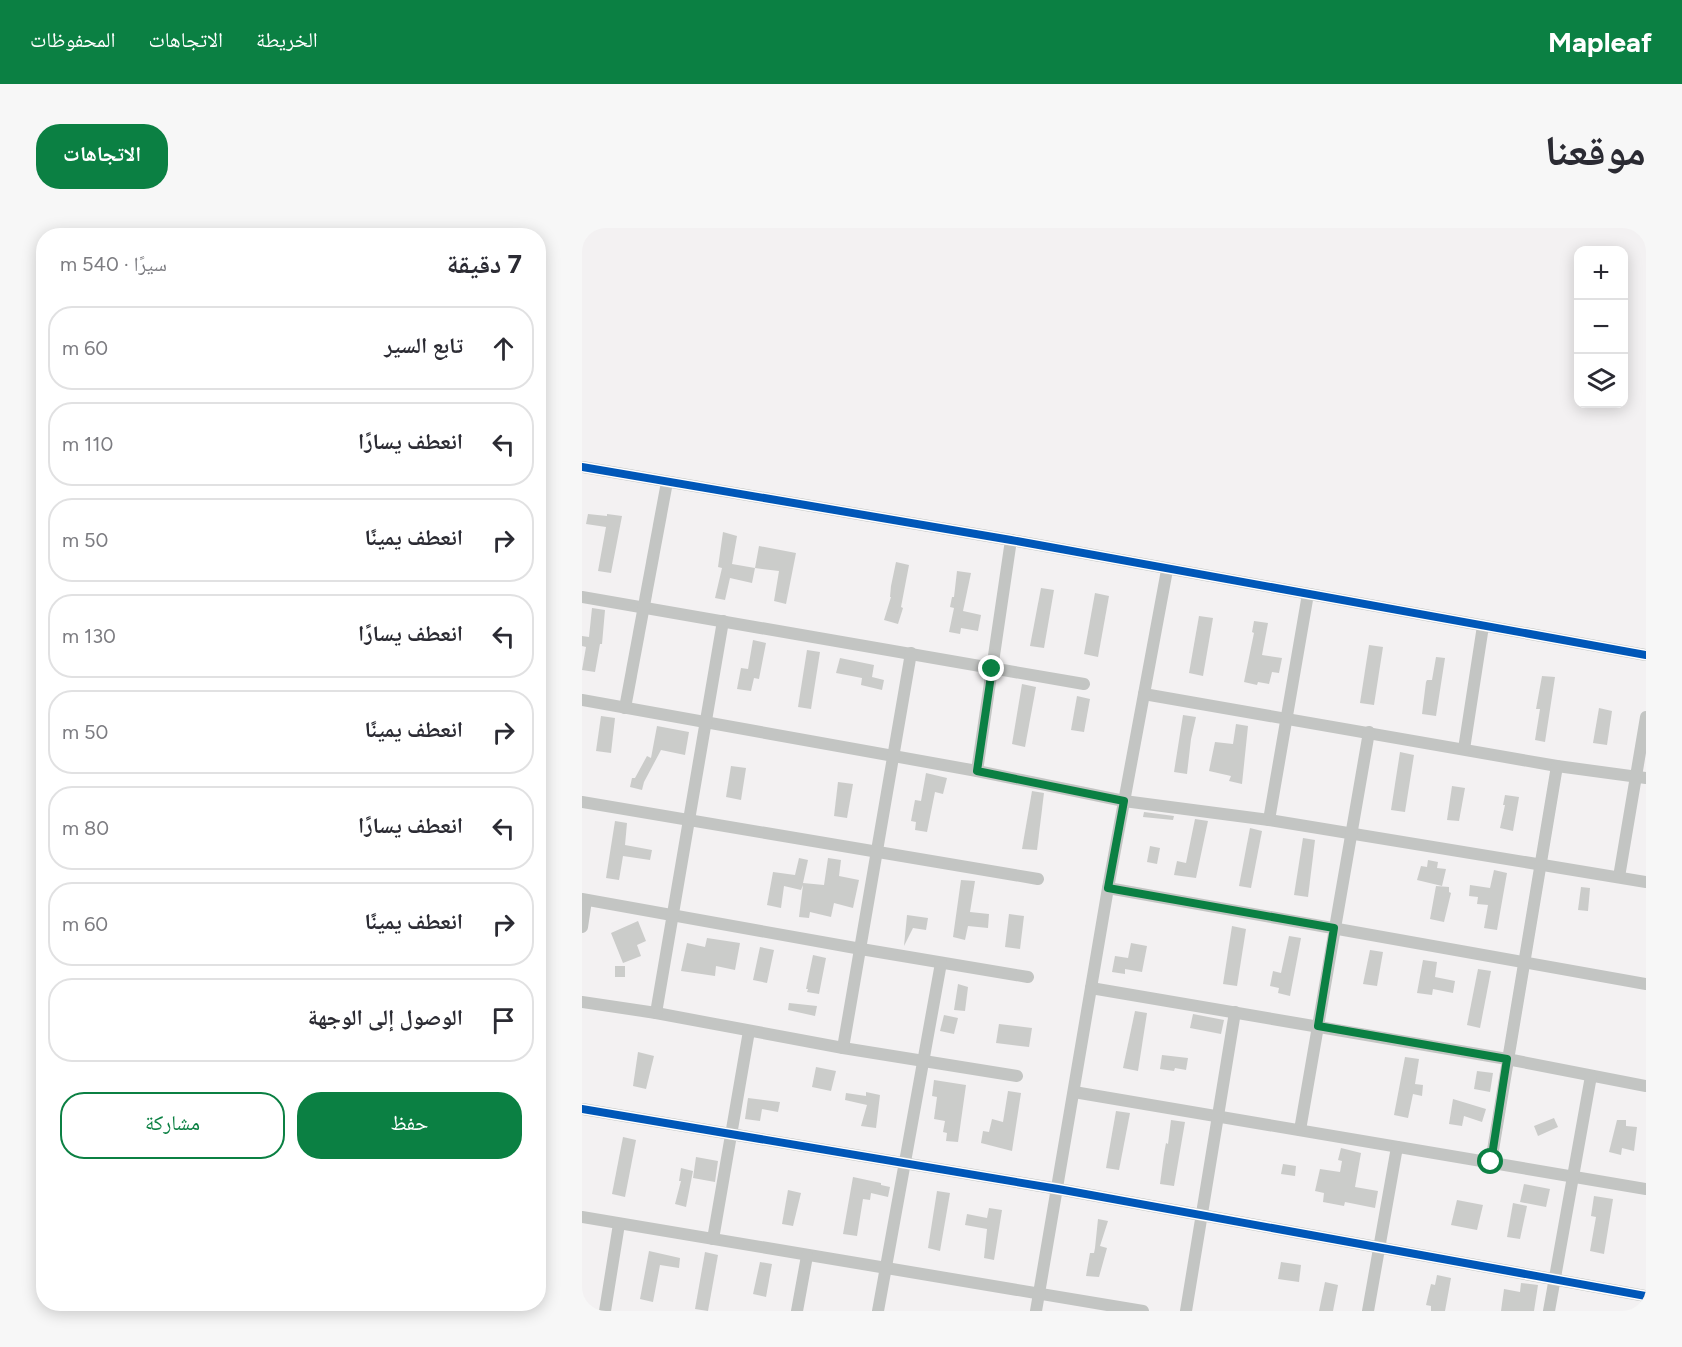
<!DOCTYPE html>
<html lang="ar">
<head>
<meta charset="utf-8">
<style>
	:root { --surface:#fff; --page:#f7f7f7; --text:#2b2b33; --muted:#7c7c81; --line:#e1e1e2; --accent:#0b8043 }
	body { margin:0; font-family:Figtree,"Noto Naskh Arabic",sans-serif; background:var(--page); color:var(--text); direction:rtl }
	.controls { position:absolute; right:18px; top:18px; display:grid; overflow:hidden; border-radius:12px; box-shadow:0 3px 15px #0003 }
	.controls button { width:54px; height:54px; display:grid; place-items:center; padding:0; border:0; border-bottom:2px solid var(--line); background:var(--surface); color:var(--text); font:30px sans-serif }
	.stop { position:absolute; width:18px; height:18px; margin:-14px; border:4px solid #0b8043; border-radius:50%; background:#fff }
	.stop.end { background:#0b8043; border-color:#fff; box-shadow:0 2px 6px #0008 }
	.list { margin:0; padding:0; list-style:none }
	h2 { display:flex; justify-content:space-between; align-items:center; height:78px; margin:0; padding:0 24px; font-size:26px }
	h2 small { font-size:20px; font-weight:400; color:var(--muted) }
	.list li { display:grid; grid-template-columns:39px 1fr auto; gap:18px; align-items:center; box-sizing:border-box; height:84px; margin:0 12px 12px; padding:0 12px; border:2px solid var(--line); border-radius:24px }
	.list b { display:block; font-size:22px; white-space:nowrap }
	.list em { font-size:20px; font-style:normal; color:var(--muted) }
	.actions { display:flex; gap:12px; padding:18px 24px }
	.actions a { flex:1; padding:14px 0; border:2px solid var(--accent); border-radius:24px; text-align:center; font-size:21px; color:var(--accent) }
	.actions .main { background:var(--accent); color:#fff }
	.icon { flex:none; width:33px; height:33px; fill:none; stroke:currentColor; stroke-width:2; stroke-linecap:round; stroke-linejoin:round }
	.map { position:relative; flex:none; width:1064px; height:1083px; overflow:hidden; direction:ltr; border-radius:24px }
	header { display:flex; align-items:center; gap:36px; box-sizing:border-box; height:84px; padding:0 30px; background:var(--accent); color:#fff }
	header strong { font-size:28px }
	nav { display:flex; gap:33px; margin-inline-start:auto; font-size:21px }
	.intro { display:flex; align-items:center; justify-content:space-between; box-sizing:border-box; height:144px; padding:0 36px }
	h1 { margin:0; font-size:42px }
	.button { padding:15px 27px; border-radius:24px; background:var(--accent); color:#fff; font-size:21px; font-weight:700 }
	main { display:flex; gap:36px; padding:0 36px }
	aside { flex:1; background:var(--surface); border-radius:24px; box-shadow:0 3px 15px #0003 }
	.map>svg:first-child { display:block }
	.building { fill:#cbccca }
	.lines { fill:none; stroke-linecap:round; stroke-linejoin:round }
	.street { stroke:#c3c5c3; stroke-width:12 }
	.cycleway-casing { stroke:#fff; stroke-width:11 }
	.cycleway { stroke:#0057b8; stroke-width:8 }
	.route { stroke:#0b8043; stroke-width:8 }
</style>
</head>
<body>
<header>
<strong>Mapleaf</strong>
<nav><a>الخريطة</a><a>الاتجاهات</a><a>المحفوظات</a></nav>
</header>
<div class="intro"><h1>موقعنا</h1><a class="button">الاتجاهات</a></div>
<main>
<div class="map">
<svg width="1064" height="1083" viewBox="0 0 1064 1083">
	<rect width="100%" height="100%" fill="#f3f1f2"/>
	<g class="building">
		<path d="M6,286L25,288V286L40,288L29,345L16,343L24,299L4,296Z"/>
		<path d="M141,304L155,308L150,336L173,340L170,355L148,350L143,372L133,370L140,340L136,339Z"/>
		<path d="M177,318L214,325L204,376L192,373L197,343L173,340Z"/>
		<path d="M314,334L327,337L319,379L321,380L316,396L302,392L309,369H308L309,358Z"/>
		<path d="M375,343L389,345L381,383L399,387L396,403L379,400L378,406L367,404L372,380L368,379L370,369H372Z"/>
		<path d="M459,360L472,362L462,420L448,418Z"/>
		<path d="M513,365L527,368L516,429L502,426Z"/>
		<path d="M10,380L23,382L20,416H18L13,444L0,442L4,419L0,418V408L7,409Z"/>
		<path d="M617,388L631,390L621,448L607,445Z"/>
		<path d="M672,393L686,395L680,427L700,430L697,445L690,444L687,456L676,454L675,457L662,454L672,405L670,404Z"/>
		<path d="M171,412L184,415L177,451L172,450L169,463L155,461L159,440L166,441Z"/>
		<path d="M787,417L801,419L792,477L778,475Z"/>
		<path d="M225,422L238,424L229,481L216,479Z"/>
		<path d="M854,429L863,430L854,488L840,486L844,454L845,452H850Z"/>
		<path d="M258,430L292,437L290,449L302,452L300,462L279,457L280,450L254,445Z"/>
		<path d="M960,448L973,449L963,514L953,512L958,481H954Z"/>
		<path d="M440,456L454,459L443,519L430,516Z"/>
		<path d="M495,468L508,471L502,504L489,502Z"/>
		<path d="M1017,480L1030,483L1025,517L1011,515Z"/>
		<path d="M601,487L614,489L609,511L605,546L592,544Z"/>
		<path d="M19,488L33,490L29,525L14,523Z"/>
		<path d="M654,496L666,498L660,556L647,553L649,548L627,543L633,514L651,516Z"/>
		<path d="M75,498L107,504L103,527L79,522L62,554L60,562L48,559L50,550H53L65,528L69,530Z"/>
		<path d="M818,524L832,527L823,584L809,582Z"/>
		<path d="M149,538L164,540L159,572L144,569Z"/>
		<path d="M344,545L365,550L361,566L353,564L345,604L333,602L334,594L329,593L333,572L339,573Z"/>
		<path d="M256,554L271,556L265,590L252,588Z"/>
		<path d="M870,558L883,560L877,593L865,592Z"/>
		<path d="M450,563L462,565L455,622L440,621Z"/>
		<path d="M923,567L937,569L931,603L918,600L923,577H921Z"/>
		<path d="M562,584L592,588L591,592L561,589Z"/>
		<path d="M613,591L626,593L614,650L592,647L595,633L604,635Z"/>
		<path d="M33,593L45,595L43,617L70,622L68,632L41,628L37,652L24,650Z"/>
		<path d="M668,600L680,603L669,660L657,658Z"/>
		<path d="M721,610L733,612L726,669L712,667Z"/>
		<path d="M568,618L578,620L575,636L565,634Z"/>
		<path d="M217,630L226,632L221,655L242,657L246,630L259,632L257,648L277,652L271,680L252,675L249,689L228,684L227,690L217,689L221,657L219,662L202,658L199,680L185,677L191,644L213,647Z"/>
		<path d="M846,632L856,634L855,640L864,641L860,658L835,652L839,638L845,639Z"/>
		<path d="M912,642L925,645L915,702L902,700L906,677L895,676L896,669L887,668L888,657L908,660Z"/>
		<path d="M379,652L393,653L388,684L407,686L406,700L386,698L383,712L371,709Z"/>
		<path d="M854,658L867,659V664L869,665L862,694L848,691Z"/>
		<path d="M999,659L1008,660L1006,683L996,682Z"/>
		<path d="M427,686L442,688L438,721L423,719Z"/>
		<path d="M325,687L346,690L344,702L331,700L322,718Z"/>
		<path d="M56,693L64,713L55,717L59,728L41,735L29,705Z"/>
		<path d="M650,698L664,701L655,758L641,756Z"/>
		<path d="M707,708L719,710L708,768L696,765L697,760L688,758L691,743L699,745Z"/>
		<path d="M125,710L158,715L153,742L134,738L133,748L99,743L105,715L123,719Z"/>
		<path d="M549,715L565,718L560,744L543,741V746L530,744L533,728L546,730Z"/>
		<path d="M178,719L192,722L185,755L171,752Z"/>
		<path d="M788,722L801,724L795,758L781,756Z"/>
		<path d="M231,727L244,730L237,766L225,764L226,761H224Z"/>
		<path d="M841,732L855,734L853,749L873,753L871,765L851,761L850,767L835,765Z"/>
		<rect x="33" y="738" width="10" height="11"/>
		<path d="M896,741L909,743L898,800L885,797Z"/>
		<path d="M376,756L386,759L383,783L372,782Z"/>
		<path d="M207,775L235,778L233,788L206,782Z"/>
		<path d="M553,783L565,785L556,843L541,840Z"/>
		<path d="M611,786L642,792L639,806L608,800Z"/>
		<path d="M362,787L376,790L372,806L358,803Z"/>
		<path d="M417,796L450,800L447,819L414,815Z"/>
		<path d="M56,824L72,828L64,861L51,858Z"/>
		<path d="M580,827L606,830L604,842L593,840L592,843L578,841Z"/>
		<path d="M823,829L837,831L833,856L841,857L840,868L831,866L826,890L812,887Z"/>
		<path d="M234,839L254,843L249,863L230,859Z"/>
		<path d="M895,843L911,845L908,864L892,861Z"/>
		<path d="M352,852L384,857L376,914L364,913L365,905L361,904L363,893L352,891L355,869L350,868Z"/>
		<path d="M426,863L439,865L430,923L399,915L401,903L407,904L410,891L421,894Z"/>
		<path d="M284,864L298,867L294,900L279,898L285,877L263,872L264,865L284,868Z"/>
		<path d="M166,870L198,874L196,884L180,881L178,893L163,891Z"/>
		<path d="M871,871L904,881L900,894L882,888L880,898L867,896Z"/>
		<path d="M534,883L548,885L537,942L524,940Z"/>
		<path d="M972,890L976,899L956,908L952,898Z"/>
		<path d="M589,892L603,894L592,958L578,956L582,926L584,915L586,916Z"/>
		<path d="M1035,892H1044V898L1055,899L1052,923L1040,920L1039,927L1027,924Z"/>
		<path d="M41,909L54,912L43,969L30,966Z"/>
		<path d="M759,920L779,925L773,959L796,963L793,980L763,974L762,978L741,974L742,965L733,963L738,941L758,944L760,933L756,932Z"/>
		<path d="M114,929L136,933L133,954L111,950Z"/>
		<path d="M701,936L714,938L713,948L699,946Z"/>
		<path d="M99,940L111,943L104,979L93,976L99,953H97Z"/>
		<path d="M271,949L299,955V957L308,959L306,969L289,965L288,972L281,971L275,1008L261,1006Z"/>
		<path d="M942,956L968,961L964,979L938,974Z"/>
		<path d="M206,962L219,965L211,998L200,996Z"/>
		<path d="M355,963L368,965L358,1023L346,1020Z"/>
		<path d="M1012,968L1031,971L1022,1026L1008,1023L1014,989L1009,988Z"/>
		<path d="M875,972L901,977L895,1002L869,997Z"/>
		<path d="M931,975L945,978L938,1011L925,1009Z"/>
		<path d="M407,980L420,982L412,1032L402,1030L405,1001L383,997L385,986L405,990Z"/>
		<path d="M516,991L526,993L518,1018L525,1020L517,1049L504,1048L508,1025H512L513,1020Z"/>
		<path d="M67,1023L98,1030L97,1040L78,1037L71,1074L58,1071Z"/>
		<path d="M123,1024L136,1027L126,1083L113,1081Z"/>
		<path d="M178,1034L190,1036L184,1069L171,1066Z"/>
		<path d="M699,1034L719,1037L717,1054L696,1051Z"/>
		<path d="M855,1047L869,1050L863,1083H849V1078L844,1077L849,1056L853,1057Z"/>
		<path d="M743,1054L756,1057L751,1083H737Z"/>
		<path d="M939,1055L956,1057L952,1083H919L922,1061L938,1064Z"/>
	</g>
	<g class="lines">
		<g class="street">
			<path d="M0,239L429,312L1064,427"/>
			<path d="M0,369L502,456"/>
			<path d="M562,466L975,538L1064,550"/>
			<path d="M0,472L395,543L542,573L687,592L1064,654"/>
			<path d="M43,480L85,254"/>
			<path d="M882,521L901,398"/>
			<path d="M395,543L429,312"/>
			<path d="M0,574L456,651"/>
			<path d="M687,592L726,366"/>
			<path d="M1037,649L1064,489"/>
			<path d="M526,660L1064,756"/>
			<path d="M0,671L279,721L446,749"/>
			<path d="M0,699L4,672"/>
			<path d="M509,760L925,831L1064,858"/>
			<path d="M0,774L74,785L261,820L435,848"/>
			<path d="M74,785L141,393"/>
			<path d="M261,820L329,425"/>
			<path d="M492,864L1064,961"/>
			<path d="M0,881L476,961L1064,1068"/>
			<path d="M718,902L787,504"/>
			<path d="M909,934L975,538"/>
			<path d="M0,989L561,1083"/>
			<path d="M131,1011L167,803"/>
			<path d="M23,1083L37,996"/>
			<path d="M215,1083L225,1028"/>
			<path d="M296,1083L359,735"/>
			<path d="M454,1083L526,660L585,342"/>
			<path d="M604,1083L653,784"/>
			<path d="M786,1083L815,919"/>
			<path d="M967,1083L1009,848"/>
		</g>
		<defs>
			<g id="cycleway">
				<path d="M0,239L429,312L1064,427"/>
				<path d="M0,881L476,961L1064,1068"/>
			</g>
		</defs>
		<use href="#cycleway" class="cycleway-casing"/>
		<use href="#cycleway" class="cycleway"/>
	</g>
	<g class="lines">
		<path class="route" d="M410,441L395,543L542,573L526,660L752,700L736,798L925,831L909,934"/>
	</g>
</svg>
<div class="controls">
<button>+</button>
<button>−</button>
<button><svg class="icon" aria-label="layers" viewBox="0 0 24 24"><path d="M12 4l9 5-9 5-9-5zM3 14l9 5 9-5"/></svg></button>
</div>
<div class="stop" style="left:909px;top:934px"></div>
<div class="stop end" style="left:410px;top:441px"></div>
</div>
<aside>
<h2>7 دقيقة<small>سيرًا · 540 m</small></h2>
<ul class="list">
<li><svg class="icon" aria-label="ahead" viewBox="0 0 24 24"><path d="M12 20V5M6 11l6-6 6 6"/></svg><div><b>تابع السير</b></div><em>60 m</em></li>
<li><svg class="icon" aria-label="left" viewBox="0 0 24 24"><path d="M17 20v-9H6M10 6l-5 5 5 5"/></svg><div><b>انعطف يسارًا</b></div><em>110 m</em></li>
<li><svg class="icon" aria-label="right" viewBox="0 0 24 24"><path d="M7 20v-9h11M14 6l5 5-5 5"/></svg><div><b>انعطف يمينًا</b></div><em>50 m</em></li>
<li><svg class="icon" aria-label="left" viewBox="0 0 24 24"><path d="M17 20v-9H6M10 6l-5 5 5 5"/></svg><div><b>انعطف يسارًا</b></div><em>130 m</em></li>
<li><svg class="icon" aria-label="right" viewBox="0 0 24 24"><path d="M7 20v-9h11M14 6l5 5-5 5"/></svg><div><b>انعطف يمينًا</b></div><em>50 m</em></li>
<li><svg class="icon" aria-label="left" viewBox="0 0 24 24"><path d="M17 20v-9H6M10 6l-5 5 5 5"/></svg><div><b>انعطف يسارًا</b></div><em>80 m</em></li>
<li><svg class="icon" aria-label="right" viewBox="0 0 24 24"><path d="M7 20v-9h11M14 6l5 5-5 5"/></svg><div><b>انعطف يمينًا</b></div><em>60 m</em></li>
<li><svg class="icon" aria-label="arrive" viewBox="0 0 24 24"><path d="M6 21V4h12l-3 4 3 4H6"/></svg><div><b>الوصول إلى الوجهة</b></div></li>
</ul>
<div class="actions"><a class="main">حفظ</a><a>مشاركة</a></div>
</aside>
</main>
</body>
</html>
